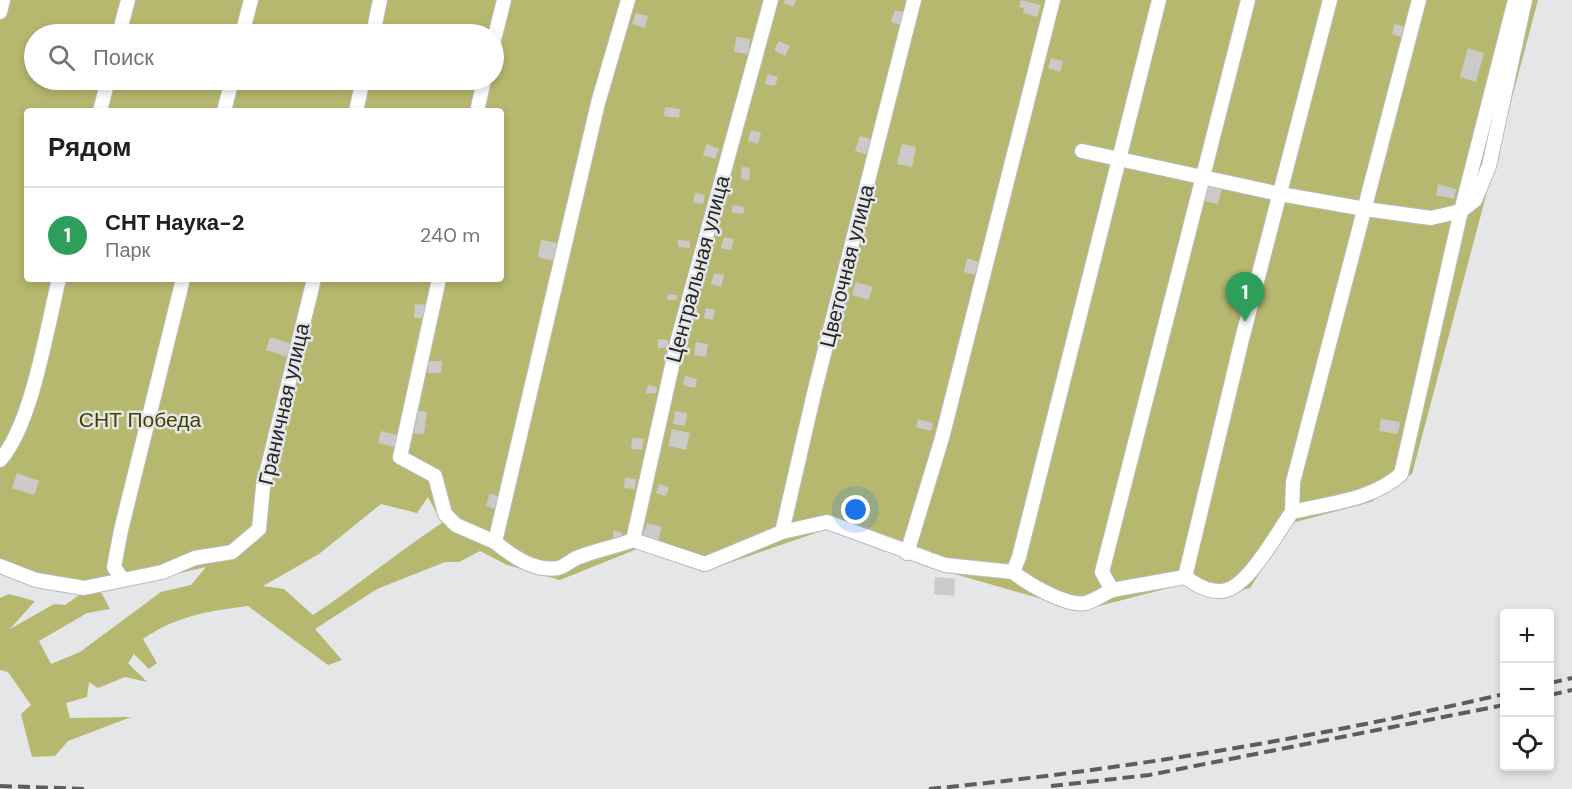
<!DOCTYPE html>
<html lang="ru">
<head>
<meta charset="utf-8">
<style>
	:root { --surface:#fff; --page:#f2f2f2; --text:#202124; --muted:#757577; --line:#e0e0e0; --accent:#0f766e }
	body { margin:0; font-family:"DM Sans",sans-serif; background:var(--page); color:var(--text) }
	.controls { position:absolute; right:18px; bottom:18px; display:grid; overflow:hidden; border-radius:6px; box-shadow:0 3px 9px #0003 }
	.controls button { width:54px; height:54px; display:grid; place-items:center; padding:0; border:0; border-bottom:2px solid var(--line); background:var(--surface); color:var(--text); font:30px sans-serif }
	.you { position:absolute; left:856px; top:510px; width:21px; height:21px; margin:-15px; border:4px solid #fff; border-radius:50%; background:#1a73e8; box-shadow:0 0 0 9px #1a73e833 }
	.badge { display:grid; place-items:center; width:39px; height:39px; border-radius:50%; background:var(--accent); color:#fff; font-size:20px; font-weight:700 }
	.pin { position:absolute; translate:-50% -50px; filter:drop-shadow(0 2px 3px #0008) }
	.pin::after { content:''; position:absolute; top:32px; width:21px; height:18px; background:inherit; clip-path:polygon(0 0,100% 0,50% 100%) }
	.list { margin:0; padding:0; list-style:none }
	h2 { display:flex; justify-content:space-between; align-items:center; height:78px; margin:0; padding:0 24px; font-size:26px }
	h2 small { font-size:20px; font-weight:400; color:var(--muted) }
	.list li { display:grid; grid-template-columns:39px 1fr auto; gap:18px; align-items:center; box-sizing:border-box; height:96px; padding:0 24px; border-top:2px solid var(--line) }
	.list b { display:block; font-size:22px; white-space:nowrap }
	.list p { margin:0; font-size:20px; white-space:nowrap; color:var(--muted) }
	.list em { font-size:20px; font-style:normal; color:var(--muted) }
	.icon { flex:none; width:33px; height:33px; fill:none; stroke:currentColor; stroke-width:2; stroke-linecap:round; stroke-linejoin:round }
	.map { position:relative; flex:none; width:1572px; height:789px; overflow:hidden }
	.search { position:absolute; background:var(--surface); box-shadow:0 3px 9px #0003; left:24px; top:24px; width:480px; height:66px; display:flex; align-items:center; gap:15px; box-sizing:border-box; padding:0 21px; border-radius:33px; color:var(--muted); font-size:22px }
	.panel { position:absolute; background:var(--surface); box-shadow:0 3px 9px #0003; left:24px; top:108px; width:480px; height:174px; border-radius:6px }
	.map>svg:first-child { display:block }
	.green { fill:#b6b86f; fill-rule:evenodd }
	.building { fill:#cccac8 }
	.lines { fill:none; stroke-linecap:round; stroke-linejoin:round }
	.minor-casing { stroke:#bbbbbe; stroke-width:16 }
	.minor { stroke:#fff; stroke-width:14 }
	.rail { stroke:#5d5d5e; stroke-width:4; stroke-dasharray:12 6; stroke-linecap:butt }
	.labels { text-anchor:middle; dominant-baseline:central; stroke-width:5; stroke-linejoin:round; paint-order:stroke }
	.street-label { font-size:21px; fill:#252526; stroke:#e5e6e8 }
	.park-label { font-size:21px; fill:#424200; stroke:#e5e6e8 }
</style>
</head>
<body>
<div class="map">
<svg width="1572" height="789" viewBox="0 0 1572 789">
	<rect width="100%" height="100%" fill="#e5e6e8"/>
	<path class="green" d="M0,0H1538L1412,474L1371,502L1292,523L1250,588L1217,595L1184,584L1099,606H1066L934,568L827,529L703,572L637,549L560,580L507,565L480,551L459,562H445L377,589L315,629L342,660L328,665L248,606C208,611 176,616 143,639L157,663L149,669L134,654L128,663L147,682L125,677L98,688L89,682L87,697L66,703L70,718L131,717L68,741L55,756L32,757L21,714L31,705L8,672L0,670V598L9,594L35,601L10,629L54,604L65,605L82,593L48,589L0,573ZM34,34H494V80H34ZM27,111H501V279H27ZM428,497L442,523C398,552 357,586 313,615L284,589L263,586L319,554L381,504L417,513ZM206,567L191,585L161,592L80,652L51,664L39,641L87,613L110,609L101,592H96Z"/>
	<g class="building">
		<path d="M785,0H796L793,7L784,3Z"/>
		<path d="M1021,0L1041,5L1037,17L1023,13L1024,8L1019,7Z"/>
		<path d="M895,10L907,13L904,26L891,22Z"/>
		<path d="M636,13L648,16L645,28L632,24Z"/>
		<path d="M1395,24L1408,28L1405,38L1392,34Z"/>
		<path d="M388,30H399V34H387Z"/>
		<path d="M736,37L750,39L748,54L734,52Z"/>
		<path d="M779,41L790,46L785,56L774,50Z"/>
		<path d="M1468,48L1484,53L1476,82L1460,77Z"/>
		<path d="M1051,58L1063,61L1060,72L1048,68Z"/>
		<path d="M768,74L778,77L775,86L765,84Z"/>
		<path d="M665,107L680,109L679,118L664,116Z"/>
		<path d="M751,130L761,133L758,144L748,141Z"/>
		<path d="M860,136L877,141L872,156L855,151Z"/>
		<path d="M707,144L719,149L715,159L703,155Z"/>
		<path d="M902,144L916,147L912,167L897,164Z"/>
		<path d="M742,167L750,168L749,180L741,179Z"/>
		<path d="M1438,184L1456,189L1454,199L1436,195Z"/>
		<path d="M1208,185L1222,188L1218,204L1204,201Z"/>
		<path d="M695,193L705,195L703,204L693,203Z"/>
		<path d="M733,205L745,207L743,214L731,212Z"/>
		<path d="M724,237L734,239L731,250L721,248Z"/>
		<path d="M541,240L562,244L558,262L538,257Z"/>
		<path d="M678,240L690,241V248L678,247Z"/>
		<path d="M967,258L979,262L975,275L964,272Z"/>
		<path d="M714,273L724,275L721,287L711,284Z"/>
		<path d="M856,282L873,287L868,300L852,295Z"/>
		<path d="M668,294L677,295V300H667Z"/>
		<path d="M415,304L428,305L427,318H414Z"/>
		<path d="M706,308L715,310L713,320L704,318Z"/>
		<path d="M270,337L292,344L288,357L266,350Z"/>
		<path d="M658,339L668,340V348H658Z"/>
		<path d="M696,342L708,344L706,357L694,355Z"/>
		<path d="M428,361H442L441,373H428Z"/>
		<path d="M685,376L697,379L695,388L683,385Z"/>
		<path d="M648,385L657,387L656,393L646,394Z"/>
		<path d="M416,410L427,412L424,434L412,433Z"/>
		<path d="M675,411L687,413L685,426L673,424Z"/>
		<path d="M918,419L933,423L931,431L916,427Z"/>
		<path d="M1381,419L1400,422L1398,434L1379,431Z"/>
		<path d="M672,429L690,433L686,450L668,446Z"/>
		<path d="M381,431L400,436L398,448L378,443Z"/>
		<path d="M632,438L644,439L642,450L631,449Z"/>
		<path d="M17,473L39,481L34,495L12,488Z"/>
		<path d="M625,478L636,479L635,489L624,488Z"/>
		<path d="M659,484L669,487L666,496L656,493Z"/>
		<path d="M490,493L502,498L498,510L486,506Z"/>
		<path d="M647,523L662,527L658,541L642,537Z"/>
		<path d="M613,531L622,532V540L613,539Z"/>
		<path d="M935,577L955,579L954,596L934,594Z"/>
	</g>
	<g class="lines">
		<defs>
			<g id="minor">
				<path d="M0,12L3,0"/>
				<path d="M119,34L128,0"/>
				<path d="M242,34L251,0"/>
				<path d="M373,34L380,0"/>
				<path d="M494,40L504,0"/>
				<path d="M100,111L108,80"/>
				<path d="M224,111L232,80"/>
				<path d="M356,111L363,80"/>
				<path d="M477,111L484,80"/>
				<path d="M1082,151L1280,194L1365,209L1431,218L1461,211L1475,200L1489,166L1525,0"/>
				<path d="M439,279L400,457L435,476L445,514L456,525L495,542L598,103L628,0"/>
				<path d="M0,460C32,425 47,327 59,279"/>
				<path d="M1292,512L1293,482L1419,0"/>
				<path d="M782,532L815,389L914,0"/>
				<path d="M633,540L678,339L771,0"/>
				<path d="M495,542C512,556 534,572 558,568C565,567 572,559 579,557C597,550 615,547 633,540L705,564L782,532L827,522L945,565L1013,572L1019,557L1159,0"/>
				<path d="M907,553L942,438L1053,0"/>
				<path d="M0,566L36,580L84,588L162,572L195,558L232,552L259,529L263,487L314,279"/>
				<path d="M1013,572C1028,584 1067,607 1086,603C1095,600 1104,594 1112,590L1102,572L1248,0"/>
				<path d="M1185,577C1195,584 1206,591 1219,591C1246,593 1277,532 1292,512C1330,503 1372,500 1401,474L1461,211L1515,0"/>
				<path d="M122,579L114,567L121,530L183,279"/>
				<path d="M1112,590L1185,577L1242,339L1330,0"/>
			</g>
		</defs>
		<use href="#minor" class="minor-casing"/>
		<use href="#minor" class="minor"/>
		<g class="rail">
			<path d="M1550,683L1572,678"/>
			<path d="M1550,695L1572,690"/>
			<path d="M0,786L87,789"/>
			<path d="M1051,786L1149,775L1504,705"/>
			<path d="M929,789C1123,770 1315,738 1504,694"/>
		</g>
	</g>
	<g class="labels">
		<g class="street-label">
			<text transform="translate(847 266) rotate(-76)">Цветочная улица</text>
			<text transform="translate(698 269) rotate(-75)">Центральная улица</text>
			<text transform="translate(284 404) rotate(-77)">Граничная улица</text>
		</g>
		<g class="park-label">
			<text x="140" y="420">СНТ Победа</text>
		</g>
	</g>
</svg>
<div class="controls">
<button>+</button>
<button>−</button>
<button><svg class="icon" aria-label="locate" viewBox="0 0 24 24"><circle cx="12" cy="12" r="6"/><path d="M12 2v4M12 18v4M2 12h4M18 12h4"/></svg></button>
</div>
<div class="you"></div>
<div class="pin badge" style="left:1245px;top:322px;background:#2e9e5b">1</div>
<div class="search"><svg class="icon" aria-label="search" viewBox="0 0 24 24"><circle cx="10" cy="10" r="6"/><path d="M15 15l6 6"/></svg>Поиск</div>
<section class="panel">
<h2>Рядом<small></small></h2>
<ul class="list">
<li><span class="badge" style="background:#2e9e5b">1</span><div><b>СНТ Наука-2</b><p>Парк</p></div><em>240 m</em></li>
</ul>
</section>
</div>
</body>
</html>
